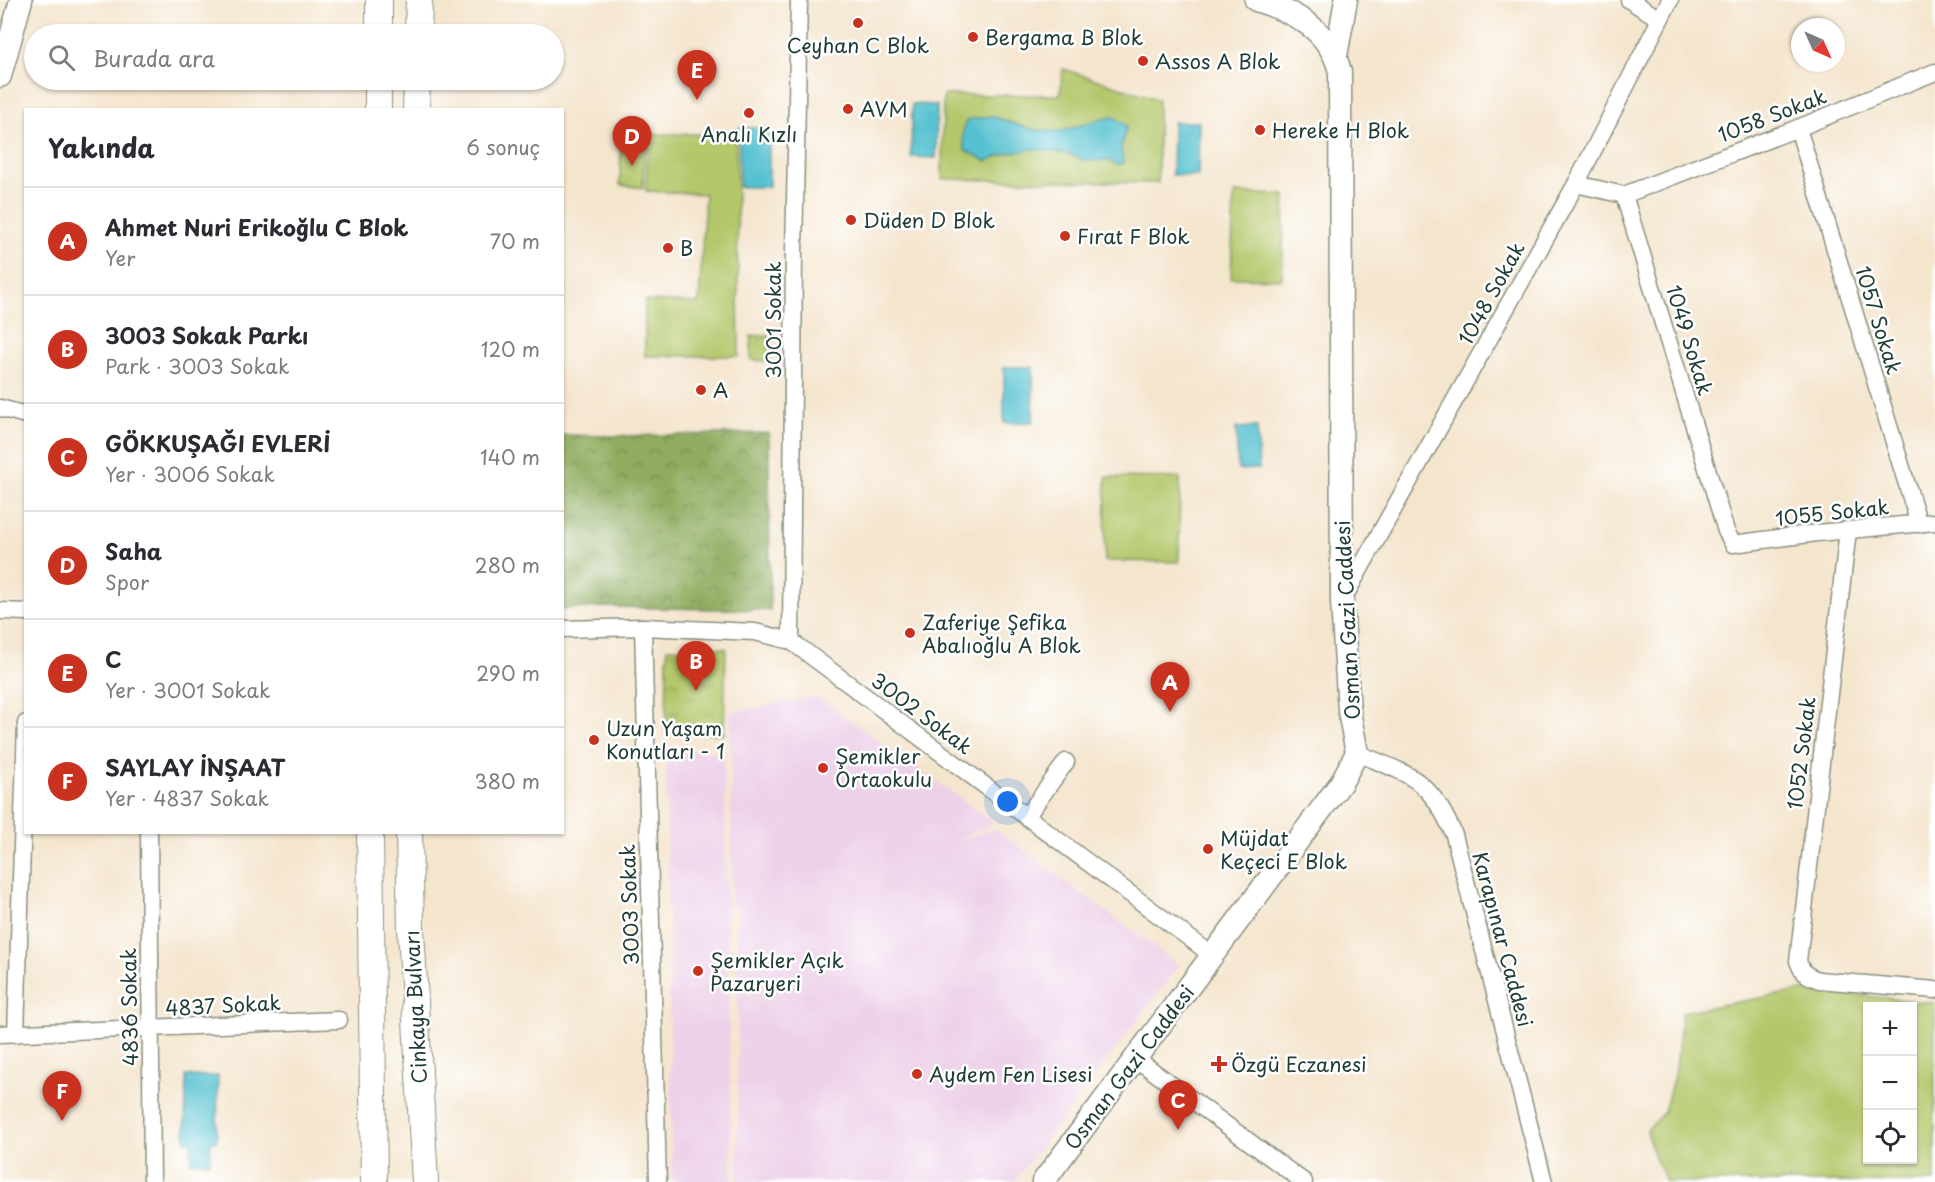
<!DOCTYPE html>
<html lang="tr">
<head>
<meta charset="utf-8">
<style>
	:root { --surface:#fff; --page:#f2f2f3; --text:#2b2b33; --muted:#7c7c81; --line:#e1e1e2; --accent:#c8321e }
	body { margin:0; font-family:"Playpen Sans",sans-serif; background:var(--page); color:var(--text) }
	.controls { position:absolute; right:18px; bottom:18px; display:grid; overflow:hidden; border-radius:0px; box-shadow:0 2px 4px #0004 }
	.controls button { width:54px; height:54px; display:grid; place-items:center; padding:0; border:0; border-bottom:2px solid var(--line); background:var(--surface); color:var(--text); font:30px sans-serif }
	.compass { position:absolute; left:1791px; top:18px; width:54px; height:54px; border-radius:50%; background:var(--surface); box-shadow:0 2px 4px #0004; rotate:135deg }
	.you { position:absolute; left:1008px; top:802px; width:21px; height:21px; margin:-15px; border:4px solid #fff; border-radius:50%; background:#1a73e8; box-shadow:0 0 0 9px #1a73e833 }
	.badge { display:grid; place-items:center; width:39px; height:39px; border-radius:50%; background:var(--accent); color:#fff; font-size:20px; font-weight:700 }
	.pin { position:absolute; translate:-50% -50px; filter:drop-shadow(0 2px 3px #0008) }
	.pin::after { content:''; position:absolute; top:32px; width:21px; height:18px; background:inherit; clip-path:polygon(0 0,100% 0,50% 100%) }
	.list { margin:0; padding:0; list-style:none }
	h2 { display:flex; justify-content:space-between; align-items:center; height:78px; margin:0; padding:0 24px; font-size:26px }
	h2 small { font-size:20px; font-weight:400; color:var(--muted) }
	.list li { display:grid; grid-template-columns:39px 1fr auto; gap:18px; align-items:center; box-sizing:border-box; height:108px; padding:0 24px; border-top:2px solid var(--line) }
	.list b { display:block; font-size:22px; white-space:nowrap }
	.list p { margin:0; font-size:20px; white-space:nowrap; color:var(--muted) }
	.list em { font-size:20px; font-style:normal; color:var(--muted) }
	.icon { flex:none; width:33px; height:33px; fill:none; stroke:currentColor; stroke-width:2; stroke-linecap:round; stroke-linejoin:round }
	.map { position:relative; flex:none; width:1935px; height:1182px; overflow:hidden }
	.search { position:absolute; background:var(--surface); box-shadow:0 2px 4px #0004; left:24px; top:24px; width:540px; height:66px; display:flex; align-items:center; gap:15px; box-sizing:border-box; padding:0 21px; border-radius:33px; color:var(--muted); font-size:22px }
	.panel { position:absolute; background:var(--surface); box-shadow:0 2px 4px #0004; left:24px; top:108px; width:540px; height:726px; border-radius:0px }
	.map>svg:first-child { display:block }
	.built { fill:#edd1e9 }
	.green { fill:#b4c76b; stroke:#6a8250; stroke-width:1.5; fill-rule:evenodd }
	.forest { fill:url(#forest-crowns); stroke:#57744a; stroke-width:1.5 }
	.park { fill:url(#park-tufts); stroke:#6a8250; stroke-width:1.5 }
	.water { fill:#55c1d0; stroke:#3a7f82; stroke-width:1.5 }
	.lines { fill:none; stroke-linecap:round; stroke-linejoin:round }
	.street-casing { stroke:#8a9180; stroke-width:19 }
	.secondary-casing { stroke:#8a9180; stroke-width:25 }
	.primary-casing { stroke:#8a9180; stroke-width:28 }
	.street { stroke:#fff; stroke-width:16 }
	.secondary { stroke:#fff; stroke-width:22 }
	.primary { stroke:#fff; stroke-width:26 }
	.poi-dot { fill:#c8321e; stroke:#fff; stroke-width:2 }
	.labels { text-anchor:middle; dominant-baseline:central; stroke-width:5; stroke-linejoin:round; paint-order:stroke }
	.poi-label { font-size:20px; fill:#1f3d34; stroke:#fff; text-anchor:start }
	.street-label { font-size:20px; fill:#1f3d34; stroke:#fff }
</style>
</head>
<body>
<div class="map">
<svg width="1935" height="1182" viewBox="0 0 1935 1182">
	<defs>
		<pattern id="forest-crowns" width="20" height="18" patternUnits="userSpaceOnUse" patternTransform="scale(1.5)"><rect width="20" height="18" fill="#8fac5f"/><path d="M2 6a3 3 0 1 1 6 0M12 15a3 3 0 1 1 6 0" fill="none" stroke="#748d4f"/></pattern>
		<pattern id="park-tufts" width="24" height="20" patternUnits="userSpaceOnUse" patternTransform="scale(1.5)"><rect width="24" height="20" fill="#b4c76b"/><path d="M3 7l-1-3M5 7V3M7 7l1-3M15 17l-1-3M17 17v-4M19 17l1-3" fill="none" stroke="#92a359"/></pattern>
	</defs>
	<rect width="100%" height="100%" fill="#fff"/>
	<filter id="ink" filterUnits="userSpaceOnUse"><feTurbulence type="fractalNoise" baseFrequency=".0167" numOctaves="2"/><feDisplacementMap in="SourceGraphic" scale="12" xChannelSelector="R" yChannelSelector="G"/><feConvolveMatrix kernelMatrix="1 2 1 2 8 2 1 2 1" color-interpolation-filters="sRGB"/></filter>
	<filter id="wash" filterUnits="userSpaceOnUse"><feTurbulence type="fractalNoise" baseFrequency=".008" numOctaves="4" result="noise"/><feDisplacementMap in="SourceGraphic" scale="24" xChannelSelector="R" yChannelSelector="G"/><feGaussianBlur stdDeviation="1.35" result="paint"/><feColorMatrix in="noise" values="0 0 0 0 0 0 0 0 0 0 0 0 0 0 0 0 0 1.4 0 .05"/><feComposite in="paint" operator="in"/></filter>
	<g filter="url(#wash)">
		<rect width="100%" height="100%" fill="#f4e5cd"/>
		<g class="built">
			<path d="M817,697L995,823L953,841L995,829L1179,965L1014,1182H738L737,907L746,904L732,907L730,712Z"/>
			<path d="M677,751L724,753L732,1182H672L666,761Z"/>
		</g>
		<g class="green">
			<path d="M1063,69L1158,99V183L942,179L943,95H1060Z"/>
			<path d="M621,132L645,134L643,188L620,185Z"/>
			<path d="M648,134H736L739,356H645V301L699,303L705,194L646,191Z"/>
			<path d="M1234,193L1285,195L1282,279L1231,278Z"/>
			<path d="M1106,477L1180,478L1179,562L1105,561Z"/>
			<path d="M1806,990L1935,1003V1182H1666L1651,1148L1647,1130L1664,1112L1676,1068L1682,1012ZM1912,1006V1160H1868V1006Z"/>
		</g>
		<path class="forest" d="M769,433L770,610L604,607L563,609V435L615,436Z"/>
		<g class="park">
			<path d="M769,335V361L751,360V336Z"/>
			<path d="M667,648H726L724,734L666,733Z"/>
		</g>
		<g class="water">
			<path d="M912,104L937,105L936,158L911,157Z"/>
			<path d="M992,116C1013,124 1041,135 1065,130C1082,126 1097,118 1114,117L1127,126L1121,146L1123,163L1118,165L1107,160L1088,161L1068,154L1035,149L1008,153L986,161L965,150C963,140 961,129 967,120Z"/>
			<path d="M1173,122H1199L1198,176L1172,175Z"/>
			<rect x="739" y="128" width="30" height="59"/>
			<path d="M1004,367H1033V422L1004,423Z"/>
			<path d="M1257,427L1259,469L1238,470L1236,428Z"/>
			<path d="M186,1076H218L217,1141H211L210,1162H191V1141H185Z"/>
		</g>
	</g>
	<g filter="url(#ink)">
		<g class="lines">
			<defs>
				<g id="street">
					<path d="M1629,0L1660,19"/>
					<path d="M1798,128L1919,524"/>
					<path d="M1576,184L1624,195L1726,531L1733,544L1817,533L1935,522"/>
					<path d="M1624,195L1798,128L1935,72"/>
					<path d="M0,408L26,415"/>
					<path d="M1848,530L1798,961C1802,973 1807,976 1819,980L1935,990"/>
					<path d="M1342,601L1576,184L1670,0"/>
					<path d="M0,611L26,612"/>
					<path d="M643,627L658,1182"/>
					<path d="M562,629L643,627L755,632L791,641L1212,955"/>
					<path d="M791,641L794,253L799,0"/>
					<path d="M1357,753C1410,775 1430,778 1454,835L1544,1182"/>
					<path d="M1026,817L1066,762"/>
					<path d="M149,832L152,1182"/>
					<path d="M0,1034L339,1020"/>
					<path d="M16,1034L26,723"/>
					<path d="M1135,1058L1304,1182"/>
				</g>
				<g id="secondary">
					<path d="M1336,56L1346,0"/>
					<path d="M0,76L21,0"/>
					<path d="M1043,1182L1341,783L1357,753L1349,711L1342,602L1340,72C1330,30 1295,12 1256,0"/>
				</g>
				<g id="primary">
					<path d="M379,34V0"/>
					<path d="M418,34L419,0"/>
					<path d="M378,110V80"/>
					<path d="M416,110L417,80"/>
					<path d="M370,832L374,1182"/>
					<path d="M409,832L411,930L425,1182"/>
				</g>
			</defs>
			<use href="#street" class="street-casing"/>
			<use href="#secondary" class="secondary-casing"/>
			<use href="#primary" class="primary-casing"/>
			<use href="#street" class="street"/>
			<use href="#secondary" class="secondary"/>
			<use href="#primary" class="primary"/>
		</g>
	</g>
	<g class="poi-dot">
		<circle cx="858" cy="23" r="6"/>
		<circle cx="973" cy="37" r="6"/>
		<circle cx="1143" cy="61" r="6"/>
		<circle cx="848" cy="109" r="6"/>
		<circle cx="749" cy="113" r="6"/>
		<circle cx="1260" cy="130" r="6"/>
		<circle cx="851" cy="220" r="6"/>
		<circle cx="1065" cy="236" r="6"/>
		<circle cx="668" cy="248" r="6"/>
		<circle cx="701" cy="390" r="6"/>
		<circle cx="910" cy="633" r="6"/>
		<circle cx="594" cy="740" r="6"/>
		<circle cx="823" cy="768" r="6"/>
		<circle cx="1208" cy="849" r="6"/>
		<circle cx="698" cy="971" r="6"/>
		<path d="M1216 1055h6v6h6v6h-6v6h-6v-6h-6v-6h6z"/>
		<circle cx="917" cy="1074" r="6"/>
	</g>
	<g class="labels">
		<g class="poi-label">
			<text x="985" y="37">Bergama B Blok</text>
			<text x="858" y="45" text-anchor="middle">Ceyhan C Blok</text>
			<text x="1155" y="61">Assos A Blok</text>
			<text x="860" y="109">AVM</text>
			<text x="1272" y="130">Hereke H Blok</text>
			<text x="749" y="134" text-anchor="middle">Analı Kızlı</text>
			<text x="863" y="220">Düden D Blok</text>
			<text x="1077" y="236">Fırat F Blok</text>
			<text x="680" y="248">B</text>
			<text x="713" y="390">A</text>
			<text x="922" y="622">Zaferiye Şefika<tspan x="922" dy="23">Abalıoğlu A Blok</tspan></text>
			<text x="606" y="728">Uzun Yaşam<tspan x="606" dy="23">Konutları - 1</tspan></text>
			<text x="835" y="756">Şemikler<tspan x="835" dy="23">Ortaokulu</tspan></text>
			<text x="1220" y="838">Müjdat<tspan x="1220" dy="23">Keçeci E Blok</tspan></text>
			<text x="710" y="960">Şemikler Açık<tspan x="710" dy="23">Pazaryeri</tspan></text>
			<text x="1231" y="1064">Özgü Eczanesi</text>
			<text x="929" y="1074">Aydem Fen Lisesi</text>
		</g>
		<g class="street-label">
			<text transform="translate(1772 115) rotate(-21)">1058 Sokak</text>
			<text transform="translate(1491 293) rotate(-61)">1048 Sokak</text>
			<text transform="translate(773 320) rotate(-90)">3001 Sokak</text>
			<text transform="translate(1879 320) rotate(73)">1057 Sokak</text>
			<text transform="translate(1690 340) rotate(73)">1049 Sokak</text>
			<text transform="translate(1832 512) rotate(-6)">1055 Sokak</text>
			<text transform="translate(1347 620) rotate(-93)">Osman Gazi Caddesi</text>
			<text transform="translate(922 713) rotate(37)">3002 Sokak</text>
			<text transform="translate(1801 753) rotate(-83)">1052 Sokak</text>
			<text transform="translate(629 905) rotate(-92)">3003 Sokak</text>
			<text transform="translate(1503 939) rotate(75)">Karapınar Caddesi</text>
			<text transform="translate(223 1005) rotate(-3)">4837 Sokak</text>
			<text transform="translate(129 1007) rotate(-91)">4836 Sokak</text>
			<text transform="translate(415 1007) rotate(-93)">Cinkaya Bulvarı</text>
			<text transform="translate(1129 1067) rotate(-53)">Osman Gazi Caddesi</text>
		</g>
	</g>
</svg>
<div class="controls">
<button>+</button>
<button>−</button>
<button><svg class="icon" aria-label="locate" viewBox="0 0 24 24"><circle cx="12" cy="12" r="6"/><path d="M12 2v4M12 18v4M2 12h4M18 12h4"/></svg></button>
</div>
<svg class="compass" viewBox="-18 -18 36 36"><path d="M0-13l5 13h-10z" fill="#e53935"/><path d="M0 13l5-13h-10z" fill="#7c7c81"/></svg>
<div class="you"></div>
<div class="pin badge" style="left:1170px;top:712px">A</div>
<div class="pin badge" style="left:696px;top:691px">B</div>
<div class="pin badge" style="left:1178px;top:1130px">C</div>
<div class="pin badge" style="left:632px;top:166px">D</div>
<div class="pin badge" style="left:697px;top:100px">E</div>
<div class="pin badge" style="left:62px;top:1121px">F</div>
<div class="search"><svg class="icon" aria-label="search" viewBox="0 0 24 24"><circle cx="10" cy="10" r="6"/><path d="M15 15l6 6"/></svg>Burada ara</div>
<section class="panel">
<h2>Yakında<small>6 sonuç</small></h2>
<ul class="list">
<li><span class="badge">A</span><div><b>Ahmet Nuri Erikoğlu C Blok</b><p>Yer</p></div><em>70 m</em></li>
<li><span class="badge">B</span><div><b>3003 Sokak Parkı</b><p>Park · 3003 Sokak</p></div><em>120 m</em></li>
<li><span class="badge">C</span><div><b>GÖKKUŞAĞI EVLERİ</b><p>Yer · 3006 Sokak</p></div><em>140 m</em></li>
<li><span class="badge">D</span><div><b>Saha</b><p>Spor</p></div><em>280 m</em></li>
<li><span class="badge">E</span><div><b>C</b><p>Yer · 3001 Sokak</p></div><em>290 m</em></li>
<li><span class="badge">F</span><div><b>SAYLAY İNŞAAT</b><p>Yer · 4837 Sokak</p></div><em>380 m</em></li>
</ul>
</section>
</div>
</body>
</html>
